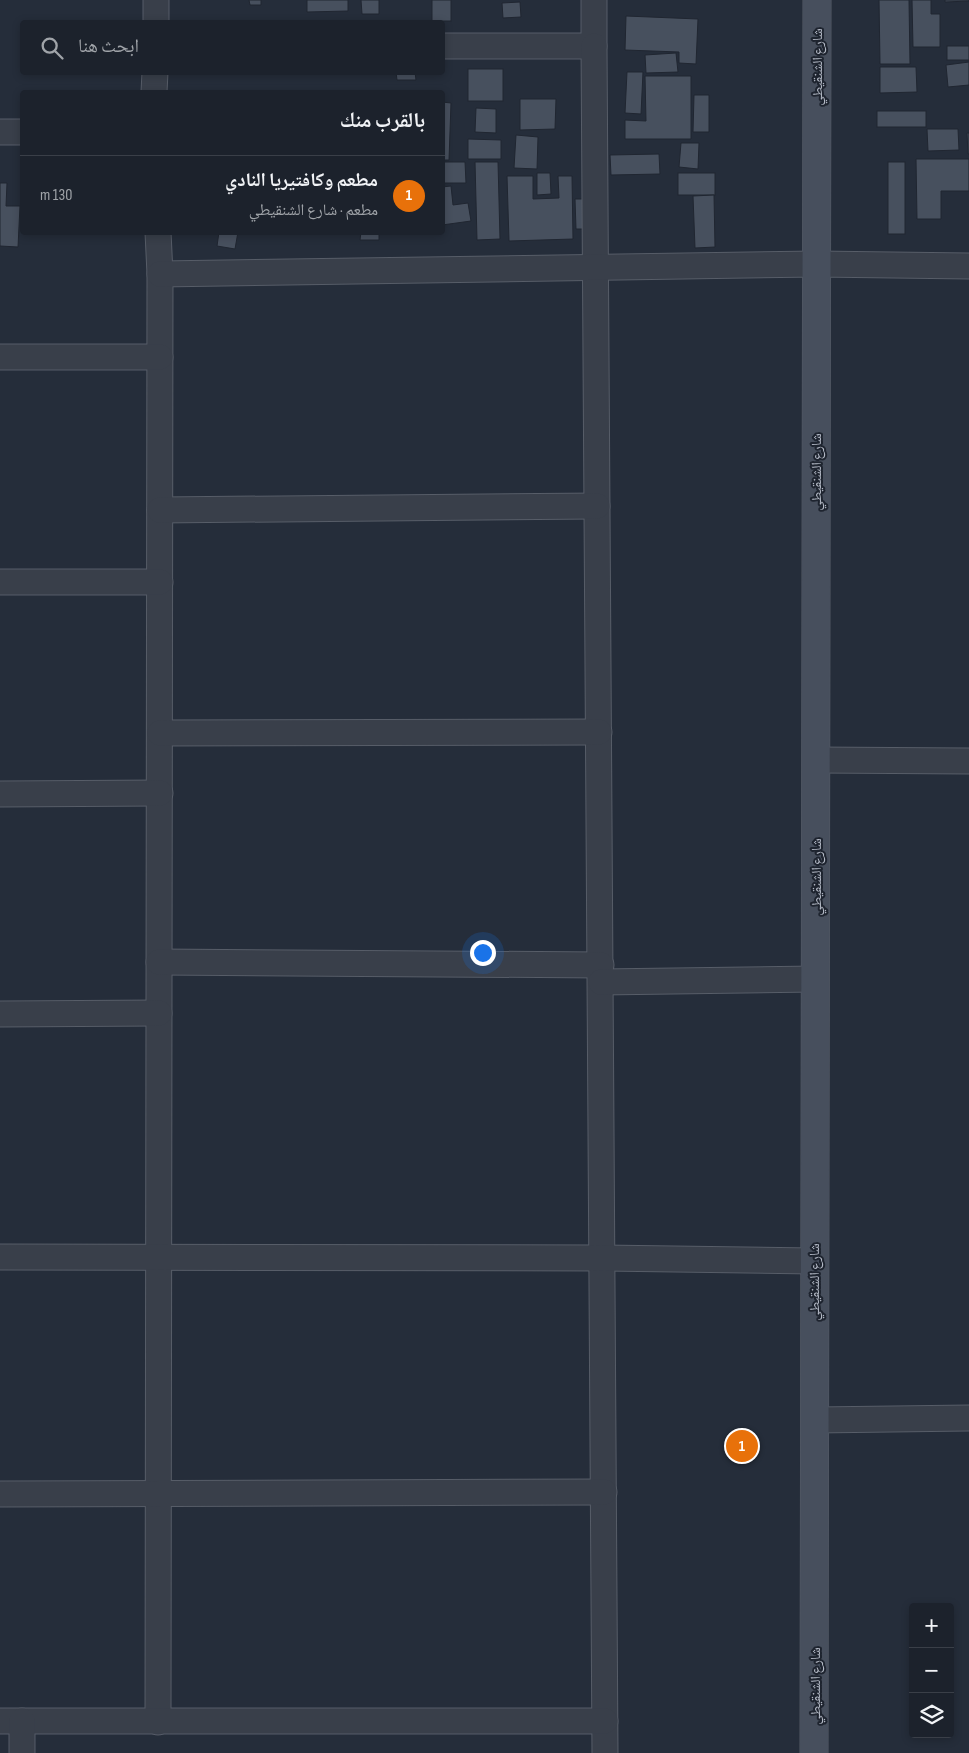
<!DOCTYPE html>
<html lang="ar">
<head>
<meta charset="utf-8">
<style>
	:root { --surface:#1c222c; --page:#252a34; --text:#f1f3f6; --muted:#a0a4a9; --line:#3a3f48; --accent:#91b2ee }
	body { margin:0; font-family:"Sofia Sans Condensed","Noto Naskh Arabic",sans-serif; background:var(--page); color:var(--text); direction:rtl }
	.controls { position:absolute; right:15px; bottom:15px; display:grid; overflow:hidden; border-radius:5px; box-shadow:0 2px 8px #0003 }
	.controls button { width:45px; height:45px; display:grid; place-items:center; padding:0; border:0; border-bottom:1px solid var(--line); background:var(--surface); color:var(--text); font:25px sans-serif }
	.you { position:absolute; left:482px; top:952px; width:18px; height:18px; margin:-12px; border:4px solid #fff; border-radius:50%; background:#1a73e8; box-shadow:0 0 0 8px #1a73e833 }
	.badge { display:grid; place-items:center; width:32px; height:32px; border-radius:50%; background:var(--accent); color:#fff; font-size:16px; font-weight:700 }
	.pin { position:absolute; translate:-50% -50%; border:2px solid #fff; box-shadow:0 1px 5px #0006 }
	.list { margin:0; padding:0; list-style:none }
	h2 { display:flex; justify-content:space-between; align-items:center; height:65px; margin:0; padding:0 20px; font-size:21px }
	h2 small { font-size:16px; font-weight:400; color:var(--muted) }
	.list li { display:grid; grid-template-columns:32px 1fr auto; gap:15px; align-items:center; box-sizing:border-box; height:80px; padding:0 20px; border-top:1px solid var(--line) }
	.list b { display:block; font-size:19px; white-space:nowrap }
	.list p { margin:0; font-size:16px; white-space:nowrap; color:var(--muted) }
	.list em { font-size:16px; font-style:normal; color:var(--muted) }
	.icon { flex:none; width:28px; height:28px; fill:none; stroke:currentColor; stroke-width:2; stroke-linecap:round; stroke-linejoin:round }
	.map { position:relative; flex:none; width:969px; height:1753px; overflow:hidden; direction:ltr }
	.search { position:absolute; background:var(--surface); box-shadow:0 2px 8px #0003; left:20px; top:20px; width:425px; height:55px; display:flex; align-items:center; gap:12px; box-sizing:border-box; padding:0 18px; border-radius:5px; color:var(--muted); font-size:19px }
	.panel { position:absolute; background:var(--surface); box-shadow:0 2px 8px #0003; left:20px; top:90px; width:425px; height:145px; border-radius:5px; direction:rtl }
	.map>svg:first-child { display:block }
	.building { fill:#47505e; stroke:#202631 }
	.lines { fill:none; stroke-linecap:round; stroke-linejoin:round }
	.street-casing { stroke:#575d68; stroke-width:27 }
	.secondary-casing { stroke:#575d68; stroke-width:29 }
	.street { stroke:#393f4a; stroke-width:25 }
	.secondary { stroke:#474f5d; stroke-width:28 }
	.labels { text-anchor:middle; dominant-baseline:central; stroke-width:4; stroke-linejoin:round; paint-order:stroke }
	.street-label { font-size:14px; fill:#b4bac6; stroke:#1e242f }
</style>
</head>
<body>
<div class="map">
<svg width="969" height="1753" viewBox="0 0 969 1753">
	<rect width="100%" height="100%" fill="#252d3a"/>
	<g class="building">
		<path d="M249,0H261V5H250Z"/>
		<path d="M307,0H348V11L307,12Z"/>
		<path d="M361,0H379V14H362Z"/>
		<rect x="432" y="0" width="19" height="21"/>
		<path d="M879,0H909L910,64H880Z"/>
		<path d="M912,0H931V14H940V47H913Z"/>
		<path d="M945,0H969V1L945,2Z"/>
		<path d="M520,2L521,17L503,18L502,3Z"/>
		<path d="M626,16L698,19L696,64L679,63V52L625,50Z"/>
		<rect x="947" y="46" width="22" height="14"/>
		<path d="M676,53L678,72L646,73L645,55Z"/>
		<path d="M969,62V85L948,87L946,65Z"/>
		<path d="M880,67H916L917,92L880,93Z"/>
		<rect x="468" y="69" width="35" height="32"/>
		<path d="M396,72H415L416,80H397Z"/>
		<path d="M627,72H643L641,114L625,113Z"/>
		<path d="M645,76H691V139H625V120L646,121Z"/>
		<path d="M694,95H709V132H693Z"/>
		<path d="M520,99H556L555,129L520,130Z"/>
		<path d="M442,102L451,103L449,160H442Z"/>
		<path d="M476,108L496,109V133L475,132Z"/>
		<rect x="877" y="111" width="49" height="16"/>
		<path d="M927,129H958L959,150L928,151Z"/>
		<path d="M967,133H969V154H968Z"/>
		<path d="M516,135L538,137L537,169L514,168Z"/>
		<path d="M468,139L501,140V159H468Z"/>
		<path d="M681,143H699L698,169L679,167Z"/>
		<path d="M659,154L660,174L611,175L610,155Z"/>
		<path d="M916,159H969V191H941V219H917Z"/>
		<path d="M442,162H465L466,183H442Z"/>
		<path d="M475,162H498L500,239L477,240Z"/>
		<rect x="888" y="162" width="17" height="72"/>
		<path d="M537,173H550L551,194L537,195Z"/>
		<rect x="678" y="173" width="37" height="22"/>
		<path d="M507,176H533V199L559,198L558,176H572L573,239L509,241Z"/>
		<path d="M0,183H7L6,206H20L18,247L0,246Z"/>
		<path d="M451,186L453,205L468,203L471,221L442,225V187Z"/>
		<path d="M714,195L715,247L695,248L693,196Z"/>
		<path d="M575,199H589L590,229H576Z"/>
		<path d="M219,232H238L235,249L217,246Z"/>
		<path d="M361,232H379V240H360Z"/>
	</g>
	<g class="lines">
		<defs>
			<g id="street">
				<path d="M156,22V0"/>
				<path d="M442,46H594V0"/>
				<path d="M594,46L605,1753"/>
				<path d="M154,92L155,72"/>
				<path d="M0,132H22"/>
				<path d="M158,232L160,274L158,1722"/>
				<path d="M160,274L817,264L969,266"/>
				<path d="M0,357H160"/>
				<path d="M160,510L597,506"/>
				<path d="M0,582H160"/>
				<path d="M160,733L599,732"/>
				<path d="M816,760L969,761"/>
				<path d="M0,794L160,793"/>
				<path d="M159,962L601,965"/>
				<path d="M601,982L815,979"/>
				<path d="M0,1014L159,1013"/>
				<path d="M0,1257L603,1258L814,1261"/>
				<path d="M816,1420L969,1418"/>
				<path d="M0,1494L604,1492"/>
				<path d="M0,1721H605"/>
				<path d="M22,1721V1753"/>
			</g>
			<path id="secondary" d="M814,1753L817,0"/>
		</defs>
		<use href="#street" class="street-casing"/>
		<use href="#secondary" class="secondary-casing"/>
		<use href="#street" class="street"/>
		<use href="#secondary" class="secondary"/>
	</g>
	<g class="labels">
		<g class="street-label">
			<text transform="translate(817 67) rotate(-90)">شارع الشنقيطي</text>
			<text transform="translate(816 472) rotate(-90)">شارع الشنقيطي</text>
			<text transform="translate(816 877) rotate(-90)">شارع الشنقيطي</text>
			<text transform="translate(814 1282) rotate(-90)">شارع الشنقيطي</text>
			<text transform="translate(815 1686) rotate(-90)">شارع الشنقيطي</text>
		</g>
	</g>
</svg>
<div class="controls">
<button>+</button>
<button>−</button>
<button><svg class="icon" aria-label="layers" viewBox="0 0 24 24"><path d="M12 4l9 5-9 5-9-5zM3 14l9 5 9-5"/></svg></button>
</div>
<div class="you"></div>
<div class="pin badge" style="left:742px;top:1446px;background:#e8710a">1</div>
<div class="search"><svg class="icon" aria-label="search" viewBox="0 0 24 24"><circle cx="10" cy="10" r="6"/><path d="M15 15l6 6"/></svg>ابحث هنا</div>
<section class="panel">
<h2>بالقرب منك<small></small></h2>
<ul class="list">
<li><span class="badge" style="background:#e8710a">1</span><div><b>مطعم وكافتيريا النادي</b><p>مطعم · شارع الشنقيطي</p></div><em>130 m</em></li>
</ul>
</section>
</div>
</body>
</html>
